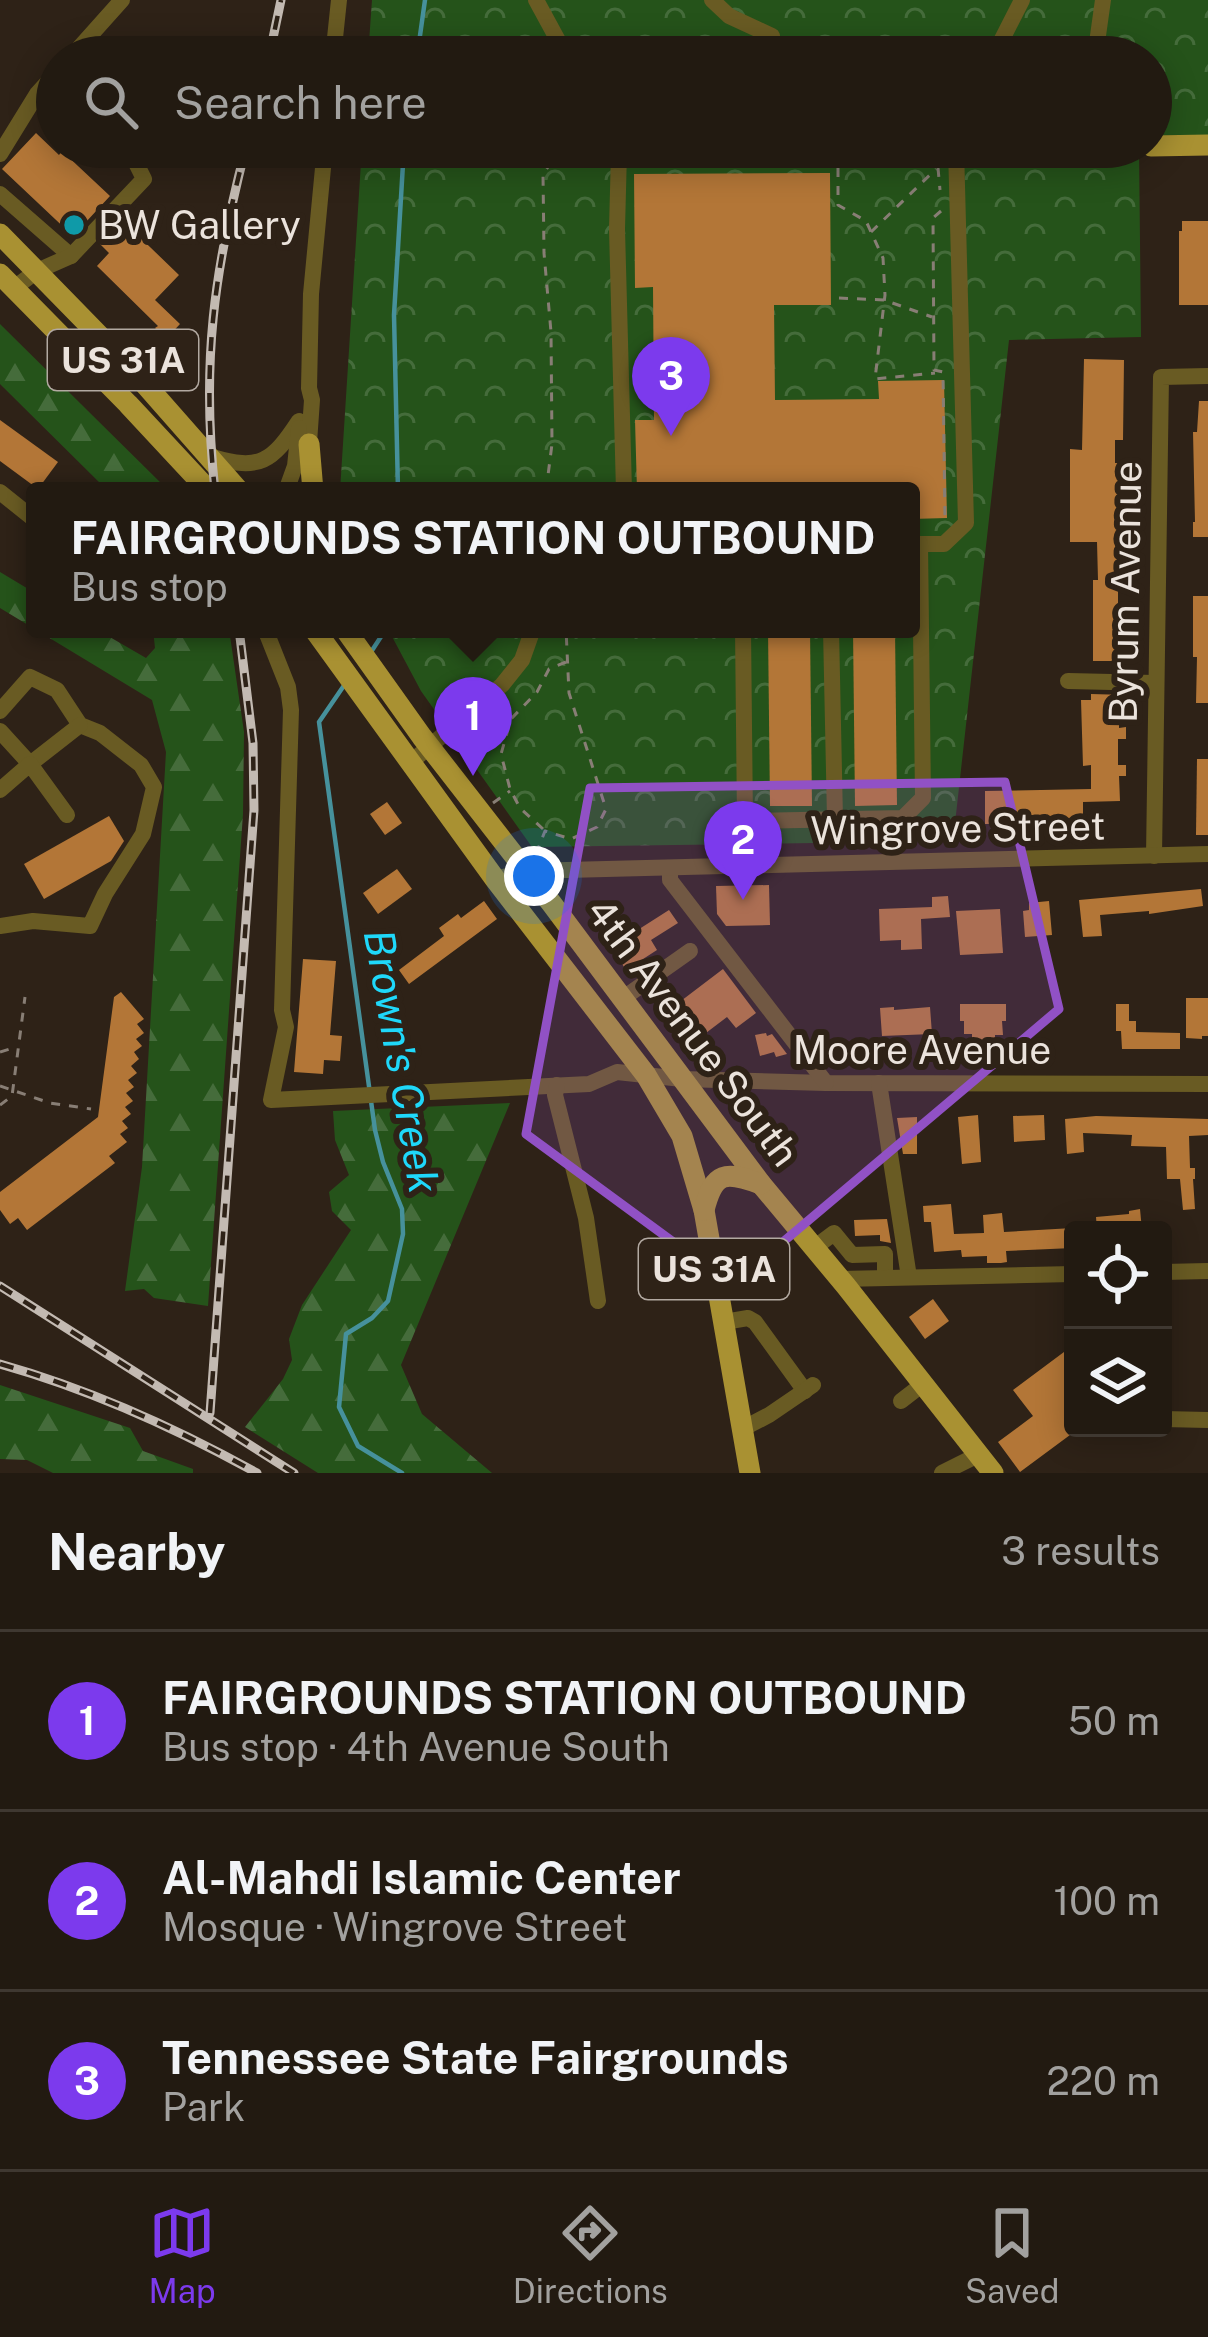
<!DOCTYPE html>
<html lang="en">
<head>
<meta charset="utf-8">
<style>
	:root { --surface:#221a11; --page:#2a231a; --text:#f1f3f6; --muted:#a2a19f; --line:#3f3831; --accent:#7c3aed }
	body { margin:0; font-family:"Public Sans",sans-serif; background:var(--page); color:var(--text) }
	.controls { position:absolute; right:36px; bottom:36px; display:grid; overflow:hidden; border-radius:12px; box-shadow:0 6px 30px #0003 }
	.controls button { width:108px; height:108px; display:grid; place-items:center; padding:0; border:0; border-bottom:3px solid var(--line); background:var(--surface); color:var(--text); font:60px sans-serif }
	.you { position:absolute; left:534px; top:876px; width:42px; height:42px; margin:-30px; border:9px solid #fff; border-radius:50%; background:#1a73e8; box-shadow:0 0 0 18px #1a73e833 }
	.badge { display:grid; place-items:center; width:78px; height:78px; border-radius:50%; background:var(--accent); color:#fff; font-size:39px; font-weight:700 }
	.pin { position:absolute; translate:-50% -99px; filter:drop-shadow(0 3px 6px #0008) }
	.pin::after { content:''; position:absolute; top:63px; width:42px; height:36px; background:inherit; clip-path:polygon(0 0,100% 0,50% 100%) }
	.popup { position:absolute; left:26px; top:482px; width:894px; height:156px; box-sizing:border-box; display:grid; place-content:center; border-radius:12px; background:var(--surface); filter:drop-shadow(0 3px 9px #0005); font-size:39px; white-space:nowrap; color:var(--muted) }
	.popup b { font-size:45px; color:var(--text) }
	.popup::after { content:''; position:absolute; left:50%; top:100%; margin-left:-24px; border:24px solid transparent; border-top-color:var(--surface) }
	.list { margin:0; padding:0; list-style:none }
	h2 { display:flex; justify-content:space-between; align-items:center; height:156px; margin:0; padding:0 48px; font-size:51px }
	h2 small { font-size:39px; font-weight:400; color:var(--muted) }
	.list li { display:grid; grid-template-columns:78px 1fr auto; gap:36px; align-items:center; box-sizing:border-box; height:180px; padding:0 48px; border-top:3px solid var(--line) }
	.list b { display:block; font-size:45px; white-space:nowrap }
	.list p { margin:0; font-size:39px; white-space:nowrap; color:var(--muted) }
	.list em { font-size:39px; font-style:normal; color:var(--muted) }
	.icon { flex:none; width:66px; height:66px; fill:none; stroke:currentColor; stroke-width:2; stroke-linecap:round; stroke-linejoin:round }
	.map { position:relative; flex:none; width:1208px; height:1473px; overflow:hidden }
	.search { position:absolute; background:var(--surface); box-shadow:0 6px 30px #0003; left:36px; right:36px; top:36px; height:132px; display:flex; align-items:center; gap:30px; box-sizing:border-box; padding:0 42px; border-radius:66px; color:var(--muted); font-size:45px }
	.sheet { height:696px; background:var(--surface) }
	nav { display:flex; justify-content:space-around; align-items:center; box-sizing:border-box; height:168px; border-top:3px solid var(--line); background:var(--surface); font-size:33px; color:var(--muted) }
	nav a { display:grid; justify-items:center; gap:6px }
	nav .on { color:var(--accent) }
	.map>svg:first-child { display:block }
	.forest { fill:url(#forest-firs) }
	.park { fill:url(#park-crowns) }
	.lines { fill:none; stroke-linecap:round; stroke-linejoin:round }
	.stream { stroke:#46919c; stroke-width:4.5 }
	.building { fill:#b37637 }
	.path { stroke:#887e75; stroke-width:3; stroke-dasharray:9 9; stroke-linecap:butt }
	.minor { stroke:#695b23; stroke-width:16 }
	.major { stroke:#a99132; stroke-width:21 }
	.rail-casing { stroke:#c3bab2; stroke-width:9 }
	.rail { stroke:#2e2217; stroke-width:4.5; stroke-dasharray:14; stroke-linecap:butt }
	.marked { fill:#9151c5; fill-opacity:0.2; stroke:#9151c5; stroke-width:9; stroke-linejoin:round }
	.culture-dot { fill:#0f9aa8; stroke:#2e2217; stroke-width:4.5 }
	.labels { text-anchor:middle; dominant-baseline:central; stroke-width:12; stroke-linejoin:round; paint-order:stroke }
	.shield { fill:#2e2217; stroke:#b2a9a1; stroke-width:3 }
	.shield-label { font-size:36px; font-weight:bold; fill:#ebe3dc }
	.poi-label { font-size:39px; fill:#ebe3dc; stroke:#2e2217; text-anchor:start }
	.street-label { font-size:39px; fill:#ebe3dc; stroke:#2e2217 }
	.water-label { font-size:42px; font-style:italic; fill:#1fd8fa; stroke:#2e2217 }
</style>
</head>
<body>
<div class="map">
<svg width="1208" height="1473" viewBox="0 0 1208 1473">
	<defs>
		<pattern id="forest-firs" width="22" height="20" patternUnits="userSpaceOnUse" patternTransform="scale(3)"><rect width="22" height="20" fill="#25531a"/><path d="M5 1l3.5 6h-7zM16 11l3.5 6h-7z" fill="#456c3b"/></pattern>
		<pattern id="park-crowns" width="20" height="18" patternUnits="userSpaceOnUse" patternTransform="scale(3)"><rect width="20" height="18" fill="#25531a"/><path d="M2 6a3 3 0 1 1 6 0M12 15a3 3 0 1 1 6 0" fill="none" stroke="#456c3b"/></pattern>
	</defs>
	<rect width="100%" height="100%" fill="#2e2217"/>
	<g class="forest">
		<path d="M0,324L169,491H108L0,384Z"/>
		<path d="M0,572L35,593V629H96L146,658L155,648L153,629H229L244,732L243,814L208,1306L154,1298L144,1289L125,1291L142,1167L166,752L152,700L0,608Z"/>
		<path d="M510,1103L401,1365L422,1414L492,1473H318L245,1427L283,1379L292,1360L289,1339L302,1305L351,1230L332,1211L329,1192L349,1175L335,1140L333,1111Z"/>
		<path d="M0,1385L130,1428L143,1451L193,1469V1473H53L27,1460L0,1459Z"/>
	</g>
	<g class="park">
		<path d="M372,0H1208V135L1151,136V57H368Z"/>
		<path d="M362,147H1139L1141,337L1009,340L953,841L532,847L421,691L388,629H911V491H340Z"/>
	</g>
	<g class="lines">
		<g class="stream">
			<path d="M417,57L425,0"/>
			<path d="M398,491L394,315L404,147"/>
			<path d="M371,652L386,629"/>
			<path d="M345,684L319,722L375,1130L383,1162L402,1209L403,1234L388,1301L372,1318L346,1334L339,1407L358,1446L402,1473"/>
		</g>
	</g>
	<g class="building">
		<path d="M36,133L59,155L62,151L110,196L73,236L2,169Z"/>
		<path d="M830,173L831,305H774L775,400L879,399L878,381L944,380L947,518L911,519V491H637L635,420H654L653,287L635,288L634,174Z"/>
		<path d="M122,220L179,275L155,300L180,324L166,339L155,328L158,326L97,266L109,253L100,244Z"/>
		<path d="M1182,221H1208V305H1179V231H1182Z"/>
		<path d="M1084,359L1124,360L1123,440H1115V463H1118L1119,485L1121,589H1118V661H1093V580H1098L1097,542H1070V449L1082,450Z"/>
		<path d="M1199,401H1208V537H1193V522H1195L1193,432H1197Z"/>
		<path d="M0,420L58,462L38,489L0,461Z"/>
		<path d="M1193,596H1208V703H1196L1197,657H1193Z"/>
		<path d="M768,629H810L812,806H770Z"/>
		<path d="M853,629H895L897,805L855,806Z"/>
		<path d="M1091,694L1127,695V705H1119V728L1126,727V739H1118V765H1126V776H1119L1120,801L1083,802V822L985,824V791L1091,789V765L1083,766L1081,700H1091Z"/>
		<path d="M1197,759H1208V835H1196Z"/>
		<path d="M387,802L402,823L385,835L370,814Z"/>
		<path d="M109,816L124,841L111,861L44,899L24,864Z"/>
		<path d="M397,869L412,889L378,914L363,893Z"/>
		<path d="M769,885L770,925L726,926L717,914L716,886Z"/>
		<path d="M1201,889L1203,906L1149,914V911L1100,915L1102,936L1083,937L1079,900Z"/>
		<path d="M948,896L950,917L921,919L922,949L901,950V940L880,941L879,909L932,907V897Z"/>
		<path d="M484,901L497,919L409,984L399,970L444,936L439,928L458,914L461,918Z"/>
		<path d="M1049,901L1052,935L1025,937L1023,911L1029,910V903Z"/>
		<path d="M1000,909L1003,953L960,955L956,911Z"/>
		<path d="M669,910L678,923L651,940L657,950L626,970L611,947Z"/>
		<path d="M303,959L336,961L330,1035L342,1036L340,1061L324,1060L323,1074L294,1072Z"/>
		<path d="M723,969L756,1013L736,1028L727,1017L698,1039L673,1007Z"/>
		<path d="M121,992L144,1019L137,1024L144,1033L136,1039L142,1046L134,1052L139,1059L131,1066L137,1073L128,1080L134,1087L126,1093L133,1101L125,1107L131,1114L122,1121L128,1128L120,1134L127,1142L109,1156L115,1163L27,1230L18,1218L10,1224L0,1210V1192L98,1117L114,997Z"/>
		<path d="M1186,998H1208V1036H1202V1039L1186,1038Z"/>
		<path d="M960,1004H1006V1021H1002L1003,1035H995V1042L972,1043V1034H964V1021H960Z"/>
		<path d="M1116,1004H1129V1021H1136V1032L1180,1033V1049H1122L1121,1031H1116Z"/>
		<path d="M894,1007V1010L930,1007L932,1034L882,1036L880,1008Z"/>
		<path d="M766,1033L767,1036L772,1034L787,1054L776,1057L774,1052L760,1056L755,1035Z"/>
		<path d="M978,1115L981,1162L962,1164L958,1117Z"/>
		<path d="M1044,1115L1045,1140L1014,1142L1013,1116Z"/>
		<path d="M1096,1116L1208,1119V1135L1189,1136L1190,1168H1195V1179H1193L1195,1209L1183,1210L1180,1179H1167L1166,1147L1131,1146L1132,1135L1083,1133L1084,1152L1067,1154L1065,1119Z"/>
		<path d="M917,1117V1154H903L897,1118Z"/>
		<path d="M951,1204L954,1234L984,1233L983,1215L1002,1213L1004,1232L1073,1228V1248L1006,1251L1007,1262L1001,1263H987V1256L962,1257L961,1250L934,1252L931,1222H924L923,1206Z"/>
		<path d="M1140,1209L1142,1230H1097L1096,1217L1129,1214V1211Z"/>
		<path d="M887,1219L891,1243L880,1241V1235L855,1236L854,1220Z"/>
		<path d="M933,1299L949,1321L925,1339L909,1317Z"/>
		<path d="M1068,1349L1070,1435L1020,1472L998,1442L1033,1416L1013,1390Z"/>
	</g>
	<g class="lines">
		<g class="path">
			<path d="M838,168V205L866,221L883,258L885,295L875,379L935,373"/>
			<path d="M938,168L940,190"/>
			<path d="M941,211L933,218L934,370L943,372L945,521"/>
			<path d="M871,232L936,169"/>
			<path d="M839,298L884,300L932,317"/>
			<path d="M546,491L552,444L551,332L544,253L543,174L562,147"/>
			<path d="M493,803L510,791"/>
			<path d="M543,829L520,808L510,789L501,754L511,719L537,692L549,669L566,662"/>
			<path d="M536,854L545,831L571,839L597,827L606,809L569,693L566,629"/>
			<path d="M0,1052L16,1047"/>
			<path d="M0,1086L50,1103L91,1109"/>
			<path d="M0,1105L12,1096L25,997"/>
		</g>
		<g class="minor">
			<path d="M536,0L567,57"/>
			<path d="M712,0L729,16L772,36"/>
			<path d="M71,57L122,0"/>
			<path d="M333,57L339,0"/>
			<path d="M993,57L1022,0"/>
			<path d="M1095,57L1103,0"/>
			<path d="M621,147L619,152L617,229L624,491"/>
			<path d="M767,147L784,149L1053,147"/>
			<path d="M0,154L37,94L57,72"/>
			<path d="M0,194L71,256"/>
			<path d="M14,288L37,271L71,256L144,179L128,147"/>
			<path d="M212,457C260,471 272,462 299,421"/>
			<path d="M308,457L312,400L309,388L311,294L325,147"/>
			<path d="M286,491L295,466L299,428"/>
			<path d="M0,492L35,520"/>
			<path d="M912,544H944L966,523L956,148"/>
			<path d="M265,629L288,687L291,710L282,1010L286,1027L271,1100L589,1084L617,1072L682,1079L826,1083L1208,1084"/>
			<path d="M743,629L745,821L903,818L923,798L920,544"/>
			<path d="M831,629L835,819"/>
			<path d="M1068,681L1155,683"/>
			<path d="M0,711L30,677L57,690L80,725L100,733L141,765L154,787L143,834L105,894L90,926L33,921L0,926"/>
			<path d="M0,731L30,764L80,725"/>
			<path d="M411,762L502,685L522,660L533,629"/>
			<path d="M0,790L30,764L67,815"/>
			<path d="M1154,856L1161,377L1208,376"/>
			<path d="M670,868V880L826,1083"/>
			<path d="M495,879L527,871L1208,854"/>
			<path d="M622,999L690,951"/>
			<path d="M879,1083L909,1277"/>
			<path d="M557,1085L555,1095L586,1218L598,1301"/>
			<path d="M814,1248L834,1233L852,1255L885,1254V1277"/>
			<path d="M1163,1272L1208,1271"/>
			<path d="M840,1279L1073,1274"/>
			<path d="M724,1322L748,1318L755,1322L805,1391"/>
			<path d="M901,1401L923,1384"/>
			<path d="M1163,1419L1208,1420"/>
			<path d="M742,1429L769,1415L813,1385"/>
			<path d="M942,1473L978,1455"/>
		</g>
		<g class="major">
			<path d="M1151,146L1208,145"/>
			<path d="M0,234L129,366L239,491"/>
			<path d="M0,274L128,404L209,491"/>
			<path d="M309,444L313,491"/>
			<path d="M314,629L495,879L646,1075L682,1136L704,1210L750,1473"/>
			<path d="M345,629L422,737L552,904L761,1184L846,1286L993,1473"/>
			<path d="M704,1210C714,1171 725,1171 761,1184"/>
		</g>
		<defs>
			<g id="rail">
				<path d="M269,57L281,0"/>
				<path d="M215,491C201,364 214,270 246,147"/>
				<path d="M0,1286L294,1473"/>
				<path d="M0,1364C89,1389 176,1428 257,1473"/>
				<path d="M210,1413L254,810L253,743L239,629"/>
			</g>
		</defs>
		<use href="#rail" class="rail-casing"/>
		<use href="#rail" class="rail"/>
	</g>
	<path class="marked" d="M1005,782L1059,1009L732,1285L526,1134L590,788Z"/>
	<circle class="culture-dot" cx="74" cy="225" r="12"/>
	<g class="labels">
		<g class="shield">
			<rect x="48" y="330" width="150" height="60" rx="9"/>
			<rect x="639" y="1239" width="150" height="60" rx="9"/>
		</g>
		<g class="shield-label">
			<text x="123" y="360">US 31A</text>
			<text x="714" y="1269">US 31A</text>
		</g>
		<g class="poi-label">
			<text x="98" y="225">BW Gallery</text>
		</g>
		<g class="street-label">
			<text transform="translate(1125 592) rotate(-89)">Byrum Avenue</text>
			<text transform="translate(958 828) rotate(-1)">Wingrove Street</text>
			<text transform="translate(693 1032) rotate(53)">4th Avenue South</text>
			<text x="922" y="1050">Moore Avenue</text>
		</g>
		<g class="water-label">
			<text transform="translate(402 1061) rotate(80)">Brown's Creek</text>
		</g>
	</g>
</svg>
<div class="controls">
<button><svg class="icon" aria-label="locate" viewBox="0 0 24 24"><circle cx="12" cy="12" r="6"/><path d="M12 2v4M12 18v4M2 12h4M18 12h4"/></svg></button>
<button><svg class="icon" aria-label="layers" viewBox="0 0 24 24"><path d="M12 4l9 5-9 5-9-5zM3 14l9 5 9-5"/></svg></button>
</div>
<div class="you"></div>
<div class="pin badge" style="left:473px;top:776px">1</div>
<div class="popup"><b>FAIRGROUNDS STATION OUTBOUND</b>Bus stop</div>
<div class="pin badge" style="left:743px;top:900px">2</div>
<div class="pin badge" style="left:671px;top:436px">3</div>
<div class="search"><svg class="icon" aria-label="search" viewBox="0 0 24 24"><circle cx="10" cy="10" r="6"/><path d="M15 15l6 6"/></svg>Search here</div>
</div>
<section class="sheet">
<h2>Nearby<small>3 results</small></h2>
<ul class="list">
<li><span class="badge">1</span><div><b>FAIRGROUNDS STATION OUTBOUND</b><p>Bus stop · 4th Avenue South</p></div><em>50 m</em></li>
<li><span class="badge">2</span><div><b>Al-Mahdi Islamic Center</b><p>Mosque · Wingrove Street</p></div><em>100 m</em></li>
<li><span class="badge">3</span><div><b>Tennessee State Fairgrounds</b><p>Park</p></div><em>220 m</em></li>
</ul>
</section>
<nav>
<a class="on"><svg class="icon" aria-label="map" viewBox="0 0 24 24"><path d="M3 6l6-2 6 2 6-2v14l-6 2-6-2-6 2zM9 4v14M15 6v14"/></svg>Map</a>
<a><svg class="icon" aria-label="directions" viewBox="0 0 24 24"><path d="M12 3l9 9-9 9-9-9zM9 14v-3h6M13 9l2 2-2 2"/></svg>Directions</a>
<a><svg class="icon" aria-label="saved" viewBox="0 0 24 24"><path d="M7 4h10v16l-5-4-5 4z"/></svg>Saved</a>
</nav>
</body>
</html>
